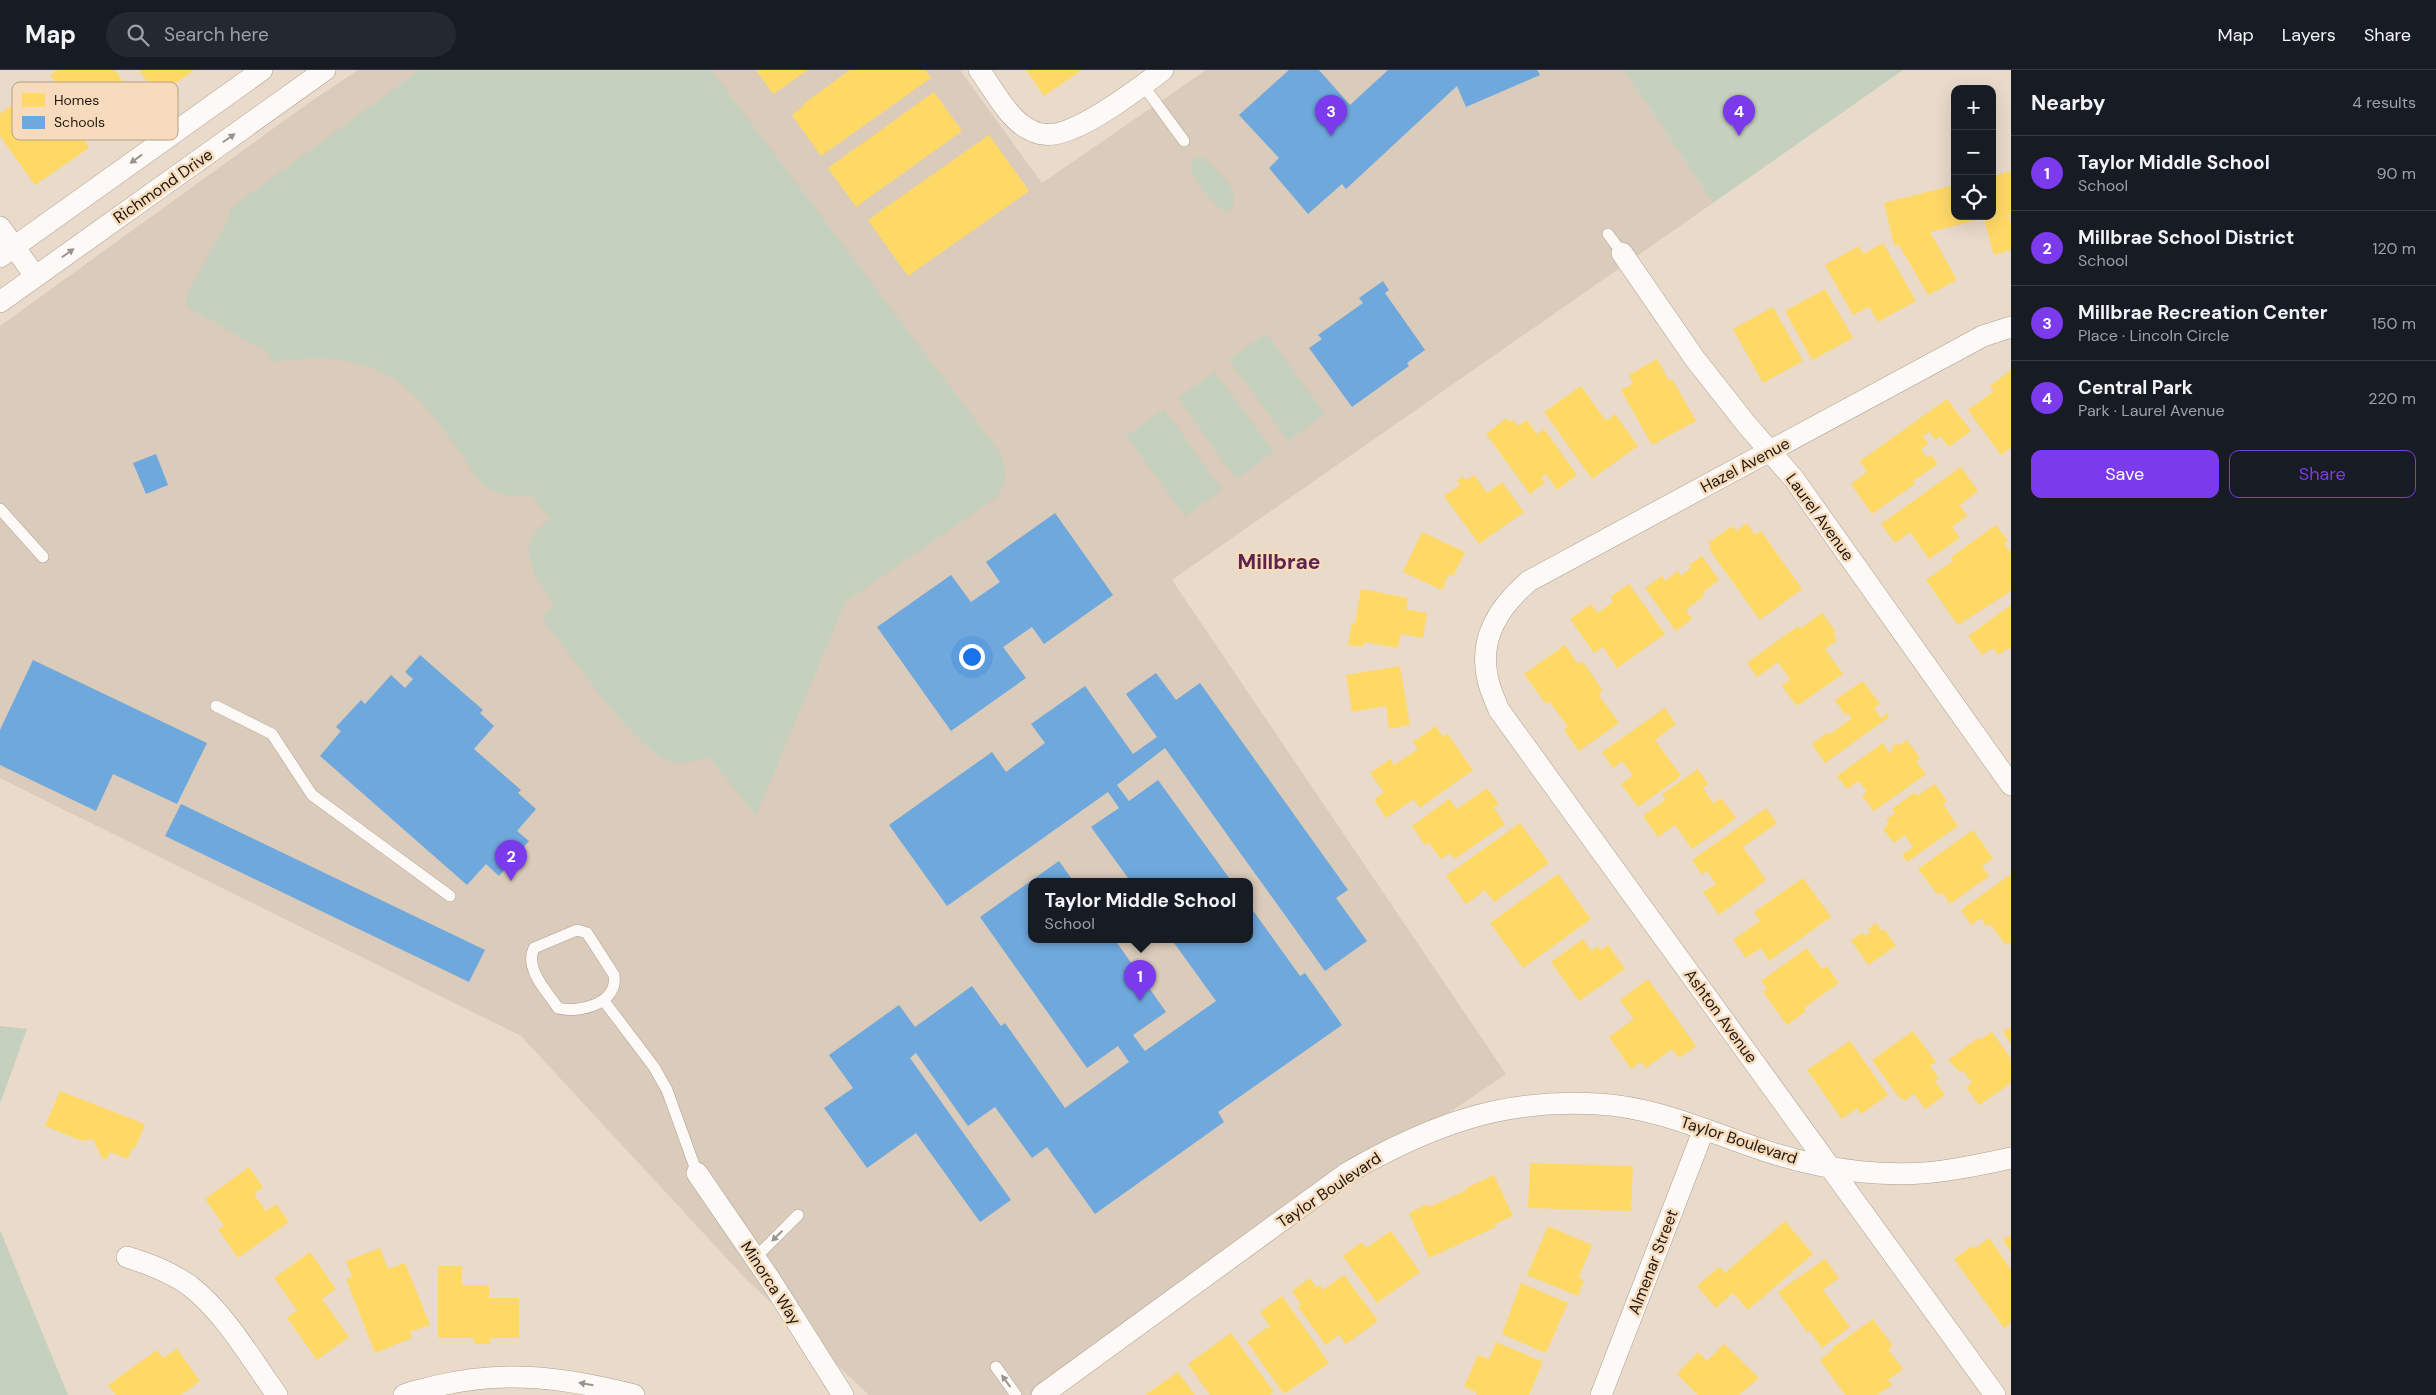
<!DOCTYPE html>
<html lang="en">
<head>
<meta charset="utf-8">
<style>
	:root { --surface:#171b24; --page:#242831; --text:#f1f3f6; --muted:#9ea1a6; --line:#363941; --accent:#7c3aed }
	body { margin:0; font-family:"DM Sans",sans-serif; background:var(--page); color:var(--text) }
	.controls { position:absolute; right:15px; top:15px; display:grid; overflow:hidden; border-radius:10px; box-shadow:0 5px 20px #0002 }
	.controls button { width:45px; height:45px; display:grid; place-items:center; padding:0; border:0; border-bottom:1px solid var(--line); background:var(--surface); color:var(--text); font:25px sans-serif }
	.you { position:absolute; left:971px; top:586px; width:18px; height:18px; margin:-12px; border:4px solid #fff; border-radius:50%; background:#1a73e8; box-shadow:0 0 0 8px #1a73e833 }
	.badge { display:grid; place-items:center; width:32px; height:32px; border-radius:50%; background:var(--accent); color:#fff; font-size:16px; font-weight:700 }
	.pin { position:absolute; translate:-50% -41px; filter:drop-shadow(0 1px 2px #0008) }
	.pin::after { content:''; position:absolute; top:26px; width:18px; height:15px; background:inherit; clip-path:polygon(0 0,100% 0,50% 100%) }
	.popup { position:absolute; left:1028px; top:808px; width:225px; height:65px; box-sizing:border-box; display:grid; place-content:center; border-radius:10px; background:var(--surface); filter:drop-shadow(0 1px 4px #0005); font-size:16px; white-space:nowrap; color:var(--muted) }
	.popup b { font-size:19px; color:var(--text) }
	.popup::after { content:''; position:absolute; left:50%; top:100%; margin-left:-10px; border:10px solid transparent; border-top-color:var(--surface) }
	.list { margin:0; padding:0; list-style:none }
	h2 { display:flex; justify-content:space-between; align-items:center; height:65px; margin:0; padding:0 20px; font-size:21px }
	h2 small { font-size:16px; font-weight:400; color:var(--muted) }
	.list li { display:grid; grid-template-columns:32px 1fr auto; gap:15px; align-items:center; box-sizing:border-box; height:75px; padding:0 20px; border-top:1px solid var(--line) }
	.list b { display:block; font-size:19px; white-space:nowrap }
	.list p { margin:0; font-size:16px; white-space:nowrap; color:var(--muted) }
	.list em { font-size:16px; font-style:normal; color:var(--muted) }
	.actions { display:flex; gap:10px; padding:15px 20px }
	.actions a { flex:1; padding:11px 0; border:1px solid var(--accent); border-radius:10px; text-align:center; font-size:18px; color:var(--accent) }
	.actions .main { background:var(--accent); color:#fff }
	.icon { flex:none; width:28px; height:28px; fill:none; stroke:currentColor; stroke-width:2; stroke-linecap:round; stroke-linejoin:round }
	.map { position:relative; flex:none; width:2011px; height:1325px; overflow:hidden }
	header { display:flex; align-items:center; gap:30px; box-sizing:border-box; height:70px; padding:0 25px; background:var(--surface); border-bottom:1px solid var(--line) }
	header strong { font-size:24px }
	nav { display:flex; gap:28px; margin-inline-start:auto; font-size:18px }
	.search { width:350px; height:45px; background:var(--page); display:flex; align-items:center; gap:12px; box-sizing:border-box; padding:0 18px; border-radius:28px; color:var(--muted); font-size:19px }
	main { display:flex }
	aside { flex:1; background:var(--surface) }
	.map>svg:first-child { display:block }
	.education { fill:#dacbba; fill-rule:evenodd }
	.green { fill:#c5d1be }
	.homes { fill:#ffd966 }
	.schools { fill:#6fa8dc }
	.lines { fill:none; stroke-linecap:round; stroke-linejoin:round }
	.lane-casing { stroke:#aba093; stroke-width:12 }
	.street-casing { stroke:#aba093; stroke-width:22 }
	.lane { stroke:#fcf9f7; stroke-width:11 }
	.street { stroke:#fcf9f7; stroke-width:21 }
	.oneway { fill:#99938d }
	.labels { text-anchor:middle; dominant-baseline:central; stroke-width:5; stroke-linejoin:round; paint-order:stroke }
	.street-label { font-size:16px; fill:#1f160b; stroke:#f6dbbd }
	.district-label { font-size:21px; font-weight:bold; fill:#5e244c; stroke:#f6dbbd }
	.key { fill:#f6dbbd; stroke:#b6a088; stroke-width:1 }
	.key-label { font-size:14px; fill:#1f160b }
</style>
</head>
<body>
<header>
<strong>Map</strong>
<div class="search"><svg class="icon" aria-label="search" viewBox="0 0 24 24"><circle cx="10" cy="10" r="6"/><path d="M15 15l6 6"/></svg>Search here</div>
<nav><a>Map</a><a>Layers</a><a>Share</a></nav>
</header>
<main>
<div class="map">
<svg width="2011" height="1325" viewBox="0 0 2011 1325">
	<rect width="100%" height="100%" fill="#e9daca"/>
	<path class="education" d="M358,0H960L1042,113L1206,0H1624L1713,133L1172,510L1506,1004L1034,1325H869L745,1208L521,966L0,708V256L310,32ZM1031,812H1249V870H1031Z"/>
	<g class="green">
		<path d="M420,0H711L998,380C1008,398 1008,410 997,427L845,532L756,746L709,687C697,690 683,695 671,692C635,680 568,581 542,548L554,535C542,515 517,486 535,462C539,457 546,453 550,449L530,423C512,431 493,423 479,410C472,404 470,395 464,388C445,362 426,332 400,313C363,287 316,285 273,292L266,281L187,237V224L229,148L231,138Z"/>
		<path d="M1624,0H1903L1713,133Z"/>
		<path d="M1198,87H1203C1215,99 1245,122 1230,140L1224,141C1211,131 1189,109 1192,91Z"/>
		<path d="M1266,263L1325,344L1288,371L1229,290Z"/>
		<path d="M1215,302L1274,382L1236,409L1178,328Z"/>
		<path d="M1164,339L1222,420L1185,446L1126,366Z"/>
		<path d="M0,956L27,959L0,1034Z"/>
		<path d="M0,1160L68,1325H0Z"/>
	</g>
	<g class="homes">
		<path d="M57,0H115L142,38L97,71L50,5Z"/>
		<path d="M139,0H194L158,26Z"/>
		<path d="M756,0H808L773,24Z"/>
		<path d="M850,0H925L931,8L821,86L792,45L804,35L803,34Z"/>
		<path d="M1026,0H1082L1044,26Z"/>
		<path d="M42,13L58,31L56,32L71,53L74,51L89,78L35,115L0,66V44Z"/>
		<path d="M934,22L962,61L856,137L828,98Z"/>
		<path d="M989,65L1029,121L908,206L868,150Z"/>
		<path d="M2011,101V144L2008,145L2011,154V180L1994,185L1983,146H1992V106Z"/>
		<path d="M1955,115V146H1973L1974,151L1930,162L1957,210L1928,225L1899,175H1894L1884,133Z"/>
		<path d="M1883,173L1916,231L1878,252L1869,237L1853,245L1825,195L1859,176L1863,184Z"/>
		<path d="M1825,219L1853,268L1812,290L1785,241Z"/>
		<path d="M1773,237L1803,291L1763,313L1733,259Z"/>
		<path d="M1657,289L1669,311L1672,309L1696,351L1652,375L1621,320L1633,314L1629,305Z"/>
		<path d="M2011,300V378L2001,385L1968,340L1994,321L1990,316Z"/>
		<path d="M1581,316L1606,351L1615,344L1638,376L1592,409L1544,342Z"/>
		<path d="M1947,329L1971,361L1949,377L1940,366L1935,370L1929,362L1923,366L1928,374L1921,379L1927,388L1931,385L1938,394L1913,411L1915,414L1872,444L1851,414L1867,402L1860,391Z"/>
		<path d="M1507,348L1510,352L1513,350L1518,356L1527,350L1537,364L1544,359L1577,405L1557,420L1546,404L1541,407L1545,413L1530,424L1486,364Z"/>
		<path d="M1961,397L1978,421L1960,435L1967,446L1952,457L1960,468L1929,489L1910,462L1895,473L1881,454Z"/>
		<path d="M1474,405L1487,423L1502,412L1524,442L1479,474L1444,426L1460,415L1457,411L1463,406L1466,410Z"/>
		<path d="M1747,453L1755,465L1761,461L1802,519L1760,550L1709,479L1711,477L1708,473L1732,456L1736,461Z"/>
		<path d="M1996,455L2008,471L2004,473L2011,483V521L1958,555L1926,510L1953,491L1951,487Z"/>
		<path d="M1422,462L1465,482L1453,506L1449,504L1442,520L1403,502Z"/>
		<path d="M1702,486L1719,510L1703,522L1705,525L1686,540L1692,549L1676,561L1645,518L1662,506L1665,511L1678,501L1681,506L1691,498L1689,495Z"/>
		<path d="M1629,514L1665,564L1617,598L1603,577L1594,583L1570,549L1591,534L1598,543L1613,532L1610,527Z"/>
		<path d="M1361,519L1408,528L1406,539L1427,543L1423,568L1401,564L1398,578L1364,572L1363,577L1348,575L1352,553H1355Z"/>
		<path d="M2011,535V581L2009,578L1998,585L1993,578L1982,585L1968,566Z"/>
		<path d="M1822,543L1836,562L1833,564L1837,570L1825,579L1843,604L1797,636L1782,616L1790,609L1778,592L1757,607L1747,593L1798,556L1800,559Z"/>
		<path d="M1565,575L1578,594L1583,592L1603,621L1598,624L1619,653L1579,681L1564,660L1568,657L1549,631L1546,634L1524,604Z"/>
		<path d="M1400,596L1410,655L1389,659L1386,636L1352,642L1346,605Z"/>
		<path d="M1863,611L1880,634L1874,638L1881,648L1887,643L1889,647L1825,693L1812,674L1828,662L1829,665L1851,649L1848,642L1845,645L1835,630Z"/>
		<path d="M1665,638L1676,654L1655,670L1681,706L1638,737L1621,714L1633,705L1622,691L1613,698L1602,682Z"/>
		<path d="M1436,656L1443,667L1447,663L1473,700L1420,738L1414,729L1386,748L1374,730L1384,722L1370,703L1390,689L1394,695L1418,679L1413,672Z"/>
		<path d="M1907,670L1920,688L1916,691L1926,704L1874,741L1862,726L1867,722L1859,711L1847,719L1837,706L1883,673L1889,683L1893,680L1891,678L1896,673L1898,676Z"/>
		<path d="M1698,699L1708,714L1703,718L1713,733L1721,728L1736,748L1692,779L1675,755L1658,767L1643,746L1666,729L1662,724Z"/>
		<path d="M1935,714L1947,731L1943,734L1958,756L1907,792L1902,785L1913,777L1905,765L1894,773L1883,759L1889,754L1886,750L1895,743L1892,739L1915,722L1917,726Z"/>
		<path d="M1487,718L1499,734L1493,737L1505,754L1455,789L1450,783L1441,789L1428,772L1425,775L1412,756L1449,729L1457,739Z"/>
		<path d="M1766,738L1777,753L1743,777L1766,810L1719,845L1703,822L1716,814L1707,801L1702,805L1692,790Z"/>
		<path d="M1520,753L1549,793L1494,832L1485,820L1466,834L1446,806Z"/>
		<path d="M1973,760L1993,788L1982,796L1989,806L1950,834L1942,822L1938,825L1918,799Z"/>
		<path d="M1558,804L1591,849L1523,898L1490,853Z"/>
		<path d="M2011,804V872L2006,875L1990,854L1987,857L1981,848L1971,855L1961,840Z"/>
		<path d="M1803,808L1831,847L1769,891L1761,878L1746,888L1733,870L1760,851L1754,842Z"/>
		<path d="M1876,853L1882,861L1884,859L1896,876L1868,895L1851,870L1862,863L1864,866L1871,862L1868,859Z"/>
		<path d="M1583,869L1591,881L1598,876L1600,880L1608,875L1625,899L1579,931L1551,892Z"/>
		<path d="M1807,878L1822,899L1827,896L1839,913L1804,938L1806,941L1787,955L1763,922L1767,919L1761,911Z"/>
		<path d="M1648,909L1696,976L1679,988L1672,979L1646,998L1641,992L1631,999L1609,967L1634,949L1620,930Z"/>
		<path d="M2011,957V974L2003,962Z"/>
		<path d="M1913,961L1936,992L1930,996L1939,1008L1935,1011L1945,1025L1925,1039L1914,1024L1904,1031L1901,1027L1900,1029L1872,990Z"/>
		<path d="M1992,962L2011,989V1013L1979,1035L1966,1017L1972,1013L1963,1000L1960,1002L1948,990L1978,968L1979,970Z"/>
		<path d="M1850,971L1888,1025L1861,1044L1857,1038L1842,1049L1807,1000Z"/>
		<path d="M60,1021L145,1054L135,1079L132,1078L128,1089L110,1082L107,1089L102,1088L93,1069L82,1071L45,1056Z"/>
		<path d="M1530,1093L1633,1096L1631,1141L1528,1138Z"/>
		<path d="M249,1097L263,1117L254,1124L266,1141L276,1134L289,1152L238,1188L218,1159L224,1156L205,1129Z"/>
		<path d="M1494,1105L1513,1146L1495,1154L1496,1157L1429,1188L1409,1143L1427,1134L1429,1137L1467,1120L1466,1118Z"/>
		<path d="M1785,1151L1813,1184L1748,1240L1733,1223L1716,1238L1697,1216L1719,1197L1725,1203Z"/>
		<path d="M1548,1156L1592,1175L1579,1207L1584,1210L1578,1226L1527,1205Z"/>
		<path d="M1391,1161L1420,1202L1377,1233L1343,1186L1362,1172L1366,1178Z"/>
		<path d="M2011,1165V1182L2003,1170Z"/>
		<path d="M1989,1168L2011,1199V1253L2004,1258L1954,1189L1972,1176L1974,1179Z"/>
		<path d="M380,1178L388,1199L405,1193L430,1255L410,1262L412,1268L375,1283L346,1209L352,1207L346,1191Z"/>
		<path d="M310,1182L336,1219L322,1229L349,1267L317,1290L287,1248L297,1240L274,1208Z"/>
		<path d="M1825,1189L1839,1208L1823,1220L1850,1257L1822,1278L1810,1261L1807,1262L1778,1222Z"/>
		<path d="M438,1196H462V1215H489V1228H519V1268H490V1274H474V1268H438Z"/>
		<path d="M1344,1205L1378,1251L1346,1274L1339,1265L1326,1275L1298,1237L1301,1234L1292,1221L1310,1208L1317,1218L1320,1215L1323,1220Z"/>
		<path d="M1521,1213L1568,1233L1546,1283L1502,1264Z"/>
		<path d="M1282,1226L1329,1293L1284,1324L1247,1272L1270,1256L1260,1242Z"/>
		<path d="M1873,1249L1893,1276L1888,1279L1903,1299L1888,1310L1892,1315L1877,1325H1845L1820,1290L1833,1280L1832,1278Z"/>
		<path d="M1231,1263L1274,1322L1269,1325H1210L1188,1294Z"/>
		<path d="M1496,1272L1543,1292L1529,1325H1476L1477,1322L1464,1317L1478,1285L1489,1289Z"/>
		<path d="M1724,1274L1759,1308L1739,1325H1698L1677,1304L1698,1282L1707,1291Z"/>
		<path d="M177,1279L200,1311L181,1325H116L108,1315L157,1280L163,1288Z"/>
		<path d="M1178,1302L1195,1325H1145Z"/>
	</g>
	<g class="schools">
		<path d="M1289,0H1319L1350,35L1388,0H1537L1540,5L1466,37L1457,16L1346,119L1342,114L1308,144L1269,98L1279,88L1239,45Z"/>
		<path d="M1383,211L1389,220L1385,223L1425,280L1407,293L1409,296L1352,337L1309,278L1322,269L1318,265L1363,233L1359,228Z"/>
		<path d="M156,384L168,415L146,424L133,393Z"/>
		<path d="M1055,443L1113,525L1044,574L1032,557L1003,577L1026,608L951,661L877,557L951,505L971,532L1000,512L986,492Z"/>
		<path d="M420,585L483,640L480,643L494,656L474,679L521,720L518,723L536,739L517,761L529,771L499,806L486,794L467,815L320,686L341,661L336,657L361,630L365,634L391,605L405,618L413,609L405,602Z"/>
		<path d="M33,590L207,673L177,734L113,704L96,741L0,695V660Z"/>
		<path d="M1156,603L1176,630L1200,613L1348,820L1336,828L1367,871L1325,901L1165,678L1117,715L1129,731L1158,710L1232,812H1131L1091,757L1119,738L1108,722L947,836L889,755L992,682L1006,702L1045,673L1031,654L1085,616L1133,684L1157,667L1126,624Z"/>
		<path d="M181,734L485,880L469,912L165,766Z"/>
		<path d="M1059,791L1074,812H1031V870H1115L1166,942L1133,965L1145,981L1216,931L1172,870H1249V835L1300,906L1305,903L1342,955L1218,1042L1224,1052L1095,1144L1047,1077L1032,1088L995,1037L968,1056L916,983L910,988L1011,1130L980,1152L916,1063L867,1098L824,1038L853,1018L829,985L899,935L915,957L972,916L1001,956L1005,953L1065,1038L1129,992L1118,976L1087,998L980,847Z"/>
	</g>
	<g class="lines">
		<defs>
			<g id="lane">
				<path d="M1143,15L1184,71"/>
				<path d="M1608,164L1622,183"/>
				<path d="M0,439L43,487"/>
				<path d="M216,636L272,664L312,725L450,826"/>
				<path d="M577,860L587,863L614,905C619,933 579,944 558,938C547,921 524,899 534,878Z"/>
				<path d="M604,931L654,997L667,1020L697,1103"/>
				<path d="M755,1188L798,1145"/>
				<path d="M996,1297L1016,1325"/>
			</g>
			<g id="street">
				<path d="M979,0C993,18 1006,45 1025,57C1030,60 1038,64 1043,64C1073,70 1139,18 1163,0"/>
				<path d="M0,157L35,206"/>
				<path d="M1622,183L1695,289L1747,355L1794,409L2011,715"/>
				<path d="M0,187L262,0"/>
				<path d="M0,232L325,0"/>
				<path d="M697,1103L771,1211L843,1325"/>
				<path d="M127,1187C149,1194 171,1202 190,1216C226,1244 251,1289 277,1325"/>
				<path d="M404,1325C414,1321 426,1319 437,1316C505,1299 567,1308 634,1325"/>
				<path d="M1042,1325L1347,1103C1429,1056 1502,1028 1598,1034C1658,1037 1713,1064 1769,1082C1828,1101 1894,1110 1955,1099C1974,1096 1993,1092 2011,1088"/>
				<path d="M1601,1325L1704,1059"/>
				<path d="M1995,1325L1499,640C1495,630 1490,620 1488,610C1478,568 1499,537 1529,511L1983,266L2011,257"/>
			</g>
		</defs>
		<use href="#lane" class="lane-casing"/>
		<use href="#street" class="street-casing"/>
		<use href="#lane" class="lane"/>
		<use href="#street" class="street"/>
	</g>
	<defs><path id="oneway-solid" d="M-6-.8H1V-3.2L6.5 0L1 3.2V.8H-6Z" transform="scale(1.25)"/></defs>
	<g class="oneway">
		<use href="#oneway-solid" transform="translate(229 68) rotate(-35)"/>
		<use href="#oneway-solid" transform="translate(136 89) rotate(144)"/>
		<use href="#oneway-solid" transform="translate(68 183) rotate(-35)"/>
		<use href="#oneway-solid" transform="translate(777 1166) rotate(136)"/>
		<use href="#oneway-solid" transform="translate(1006 1311) rotate(-126)"/>
		<use href="#oneway-solid" transform="translate(586 1314) rotate(-170)"/>
	</g>
	<g class="labels">
		<g class="street-label">
			<text transform="translate(163 116) rotate(-35)">Richmond Drive</text>
			<text transform="translate(1745 395) rotate(-28)">Hazel Avenue</text>
			<text transform="translate(1820 447) rotate(54)">Laurel Avenue</text>
			<text transform="translate(1721 946) rotate(54)">Ashton Avenue</text>
			<text transform="translate(1739 1070) rotate(18)">Taylor Boulevard</text>
			<text transform="translate(1329 1120) rotate(-34)">Taylor Boulevard</text>
			<text transform="translate(1653 1192) rotate(-69)">Almenar Street</text>
			<text transform="translate(771 1213) rotate(57)">Minorca Way</text>
		</g>
		<g class="district-label">
			<text x="1279" y="492">Millbrae</text>
		</g>
	</g>
	<rect x="12" y="12" width="166" height="58" rx="8" class="key"/>
	<rect x="22" y="23" width="23" height="14" fill="#ffd966"/>
	<rect x="22" y="46" width="23" height="13" fill="#6fa8dc"/>
	<g class="key-label">
		<text x="54" y="35">Homes</text>
		<text x="54" y="57">Schools</text>
	</g>
</svg>
<div class="controls">
<button>+</button>
<button>−</button>
<button><svg class="icon" aria-label="locate" viewBox="0 0 24 24"><circle cx="12" cy="12" r="6"/><path d="M12 2v4M12 18v4M2 12h4M18 12h4"/></svg></button>
</div>
<div class="you"></div>
<div class="pin badge" style="left:1140px;top:931px">1</div>
<div class="popup"><b>Taylor Middle School</b>School</div>
<div class="pin badge" style="left:511px;top:811px">2</div>
<div class="pin badge" style="left:1331px;top:66px">3</div>
<div class="pin badge" style="left:1739px;top:66px">4</div>
</div>
<aside>
<h2>Nearby<small>4 results</small></h2>
<ul class="list">
<li><span class="badge">1</span><div><b>Taylor Middle School</b><p>School</p></div><em>90 m</em></li>
<li><span class="badge">2</span><div><b>Millbrae School District</b><p>School</p></div><em>120 m</em></li>
<li><span class="badge">3</span><div><b>Millbrae Recreation Center</b><p>Place · Lincoln Circle</p></div><em>150 m</em></li>
<li><span class="badge">4</span><div><b>Central Park</b><p>Park · Laurel Avenue</p></div><em>220 m</em></li>
</ul>
<div class="actions"><a class="main">Save</a><a>Share</a></div>
</aside>
</main>
</body>
</html>
